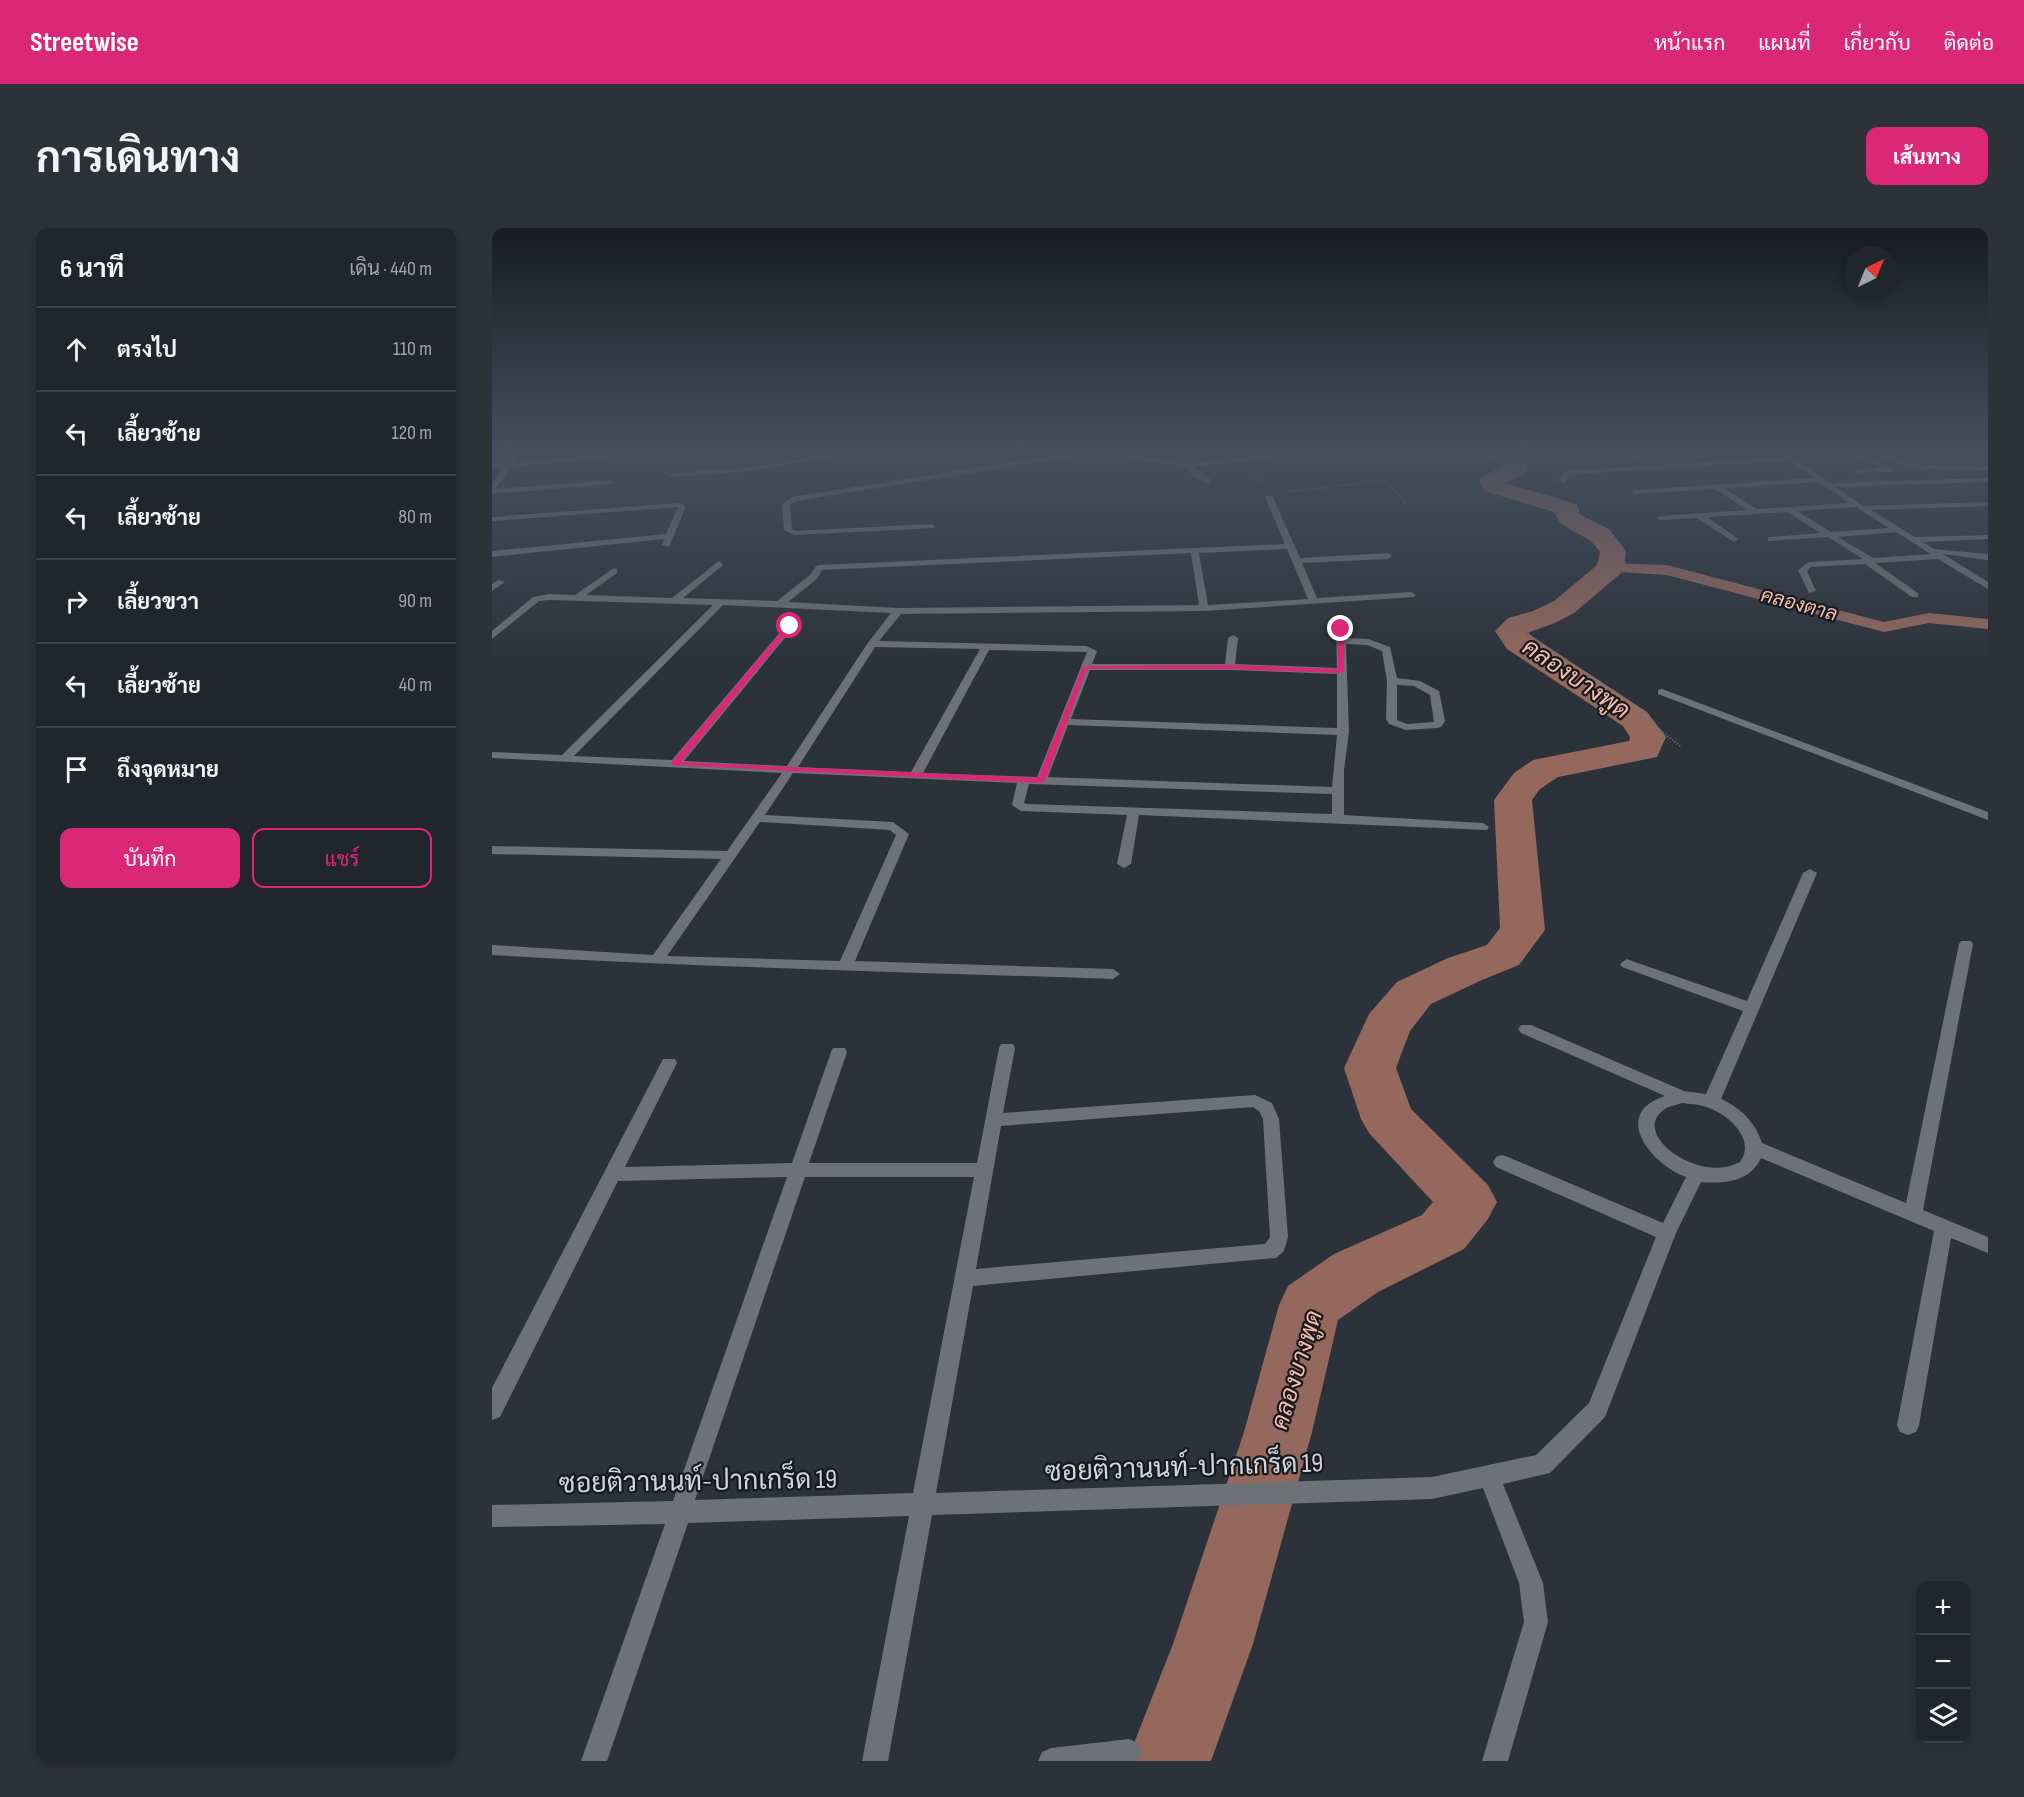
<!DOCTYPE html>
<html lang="th">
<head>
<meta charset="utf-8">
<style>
	:root { --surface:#21262c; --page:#2d3238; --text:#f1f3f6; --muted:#a2a5a9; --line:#3e4348; --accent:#db2777 }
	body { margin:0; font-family:"Sofia Sans Condensed",Sarabun,sans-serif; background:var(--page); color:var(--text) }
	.controls { position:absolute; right:18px; bottom:18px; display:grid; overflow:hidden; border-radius:12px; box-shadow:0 3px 9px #0003 }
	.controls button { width:54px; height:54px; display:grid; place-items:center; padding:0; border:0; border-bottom:2px solid var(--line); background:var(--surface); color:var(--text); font:30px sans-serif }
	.compass { position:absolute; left:1352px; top:18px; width:54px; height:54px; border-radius:50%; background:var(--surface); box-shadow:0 3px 9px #0003; rotate:43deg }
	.stop { position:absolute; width:18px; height:18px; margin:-14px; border:4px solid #db2777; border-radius:50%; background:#fff }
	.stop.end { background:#db2777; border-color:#fff; box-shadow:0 2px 6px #0008 }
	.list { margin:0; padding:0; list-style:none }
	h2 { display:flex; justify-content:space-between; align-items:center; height:78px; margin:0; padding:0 24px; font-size:26px }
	h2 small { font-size:20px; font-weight:400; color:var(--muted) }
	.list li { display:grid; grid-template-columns:39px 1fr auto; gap:18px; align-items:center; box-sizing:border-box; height:84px; padding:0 24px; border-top:2px solid var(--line) }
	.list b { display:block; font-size:22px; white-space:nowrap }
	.list em { font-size:20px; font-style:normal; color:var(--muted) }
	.actions { display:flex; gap:12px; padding:18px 24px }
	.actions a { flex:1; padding:14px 0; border:2px solid var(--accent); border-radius:12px; text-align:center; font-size:21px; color:var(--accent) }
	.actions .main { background:var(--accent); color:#fff }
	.icon { flex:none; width:33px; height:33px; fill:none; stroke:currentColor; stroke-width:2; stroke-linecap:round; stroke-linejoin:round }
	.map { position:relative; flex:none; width:1496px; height:1533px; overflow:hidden; border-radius:12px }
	header { display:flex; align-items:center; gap:36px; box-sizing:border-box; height:84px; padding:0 30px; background:var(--accent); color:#fff }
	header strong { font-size:28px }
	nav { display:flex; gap:33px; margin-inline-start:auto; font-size:21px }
	.intro { display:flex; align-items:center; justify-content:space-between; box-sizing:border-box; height:144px; padding:0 36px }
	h1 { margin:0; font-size:42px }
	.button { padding:15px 27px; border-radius:12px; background:var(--accent); color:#fff; font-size:21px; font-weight:700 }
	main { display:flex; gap:36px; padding:0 36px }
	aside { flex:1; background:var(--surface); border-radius:12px; box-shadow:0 3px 9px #0003 }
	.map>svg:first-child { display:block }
	.green { fill:#50332b }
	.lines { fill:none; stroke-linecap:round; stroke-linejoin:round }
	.canal { fill:#94685c; fill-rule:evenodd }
	.river { fill:#94685c; fill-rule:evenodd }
	.path { stroke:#777c83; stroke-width:2; stroke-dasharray:1 2; stroke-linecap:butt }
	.minor { fill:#6e7175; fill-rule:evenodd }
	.route { fill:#db2777 }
	.labels { text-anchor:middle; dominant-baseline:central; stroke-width:4.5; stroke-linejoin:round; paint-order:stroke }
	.far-water-label { font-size:20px; font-style:italic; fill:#f7bcab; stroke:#16191d }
	.water-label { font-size:24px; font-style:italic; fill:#f7bcab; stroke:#16191d }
	.near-street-label { font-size:27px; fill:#d2d5db; stroke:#16191d }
</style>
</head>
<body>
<header>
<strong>Streetwise</strong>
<nav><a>หน้าแรก</a><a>แผนที่</a><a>เกี่ยวกับ</a><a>ติดต่อ</a></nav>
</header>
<div class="intro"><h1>การเดินทาง</h1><a class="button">เส้นทาง</a></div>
<main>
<aside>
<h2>6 นาที<small>เดิน · 440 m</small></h2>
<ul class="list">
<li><svg class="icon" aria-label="ahead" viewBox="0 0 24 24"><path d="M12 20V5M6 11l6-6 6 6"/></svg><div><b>ตรงไป</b></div><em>110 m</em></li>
<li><svg class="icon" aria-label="left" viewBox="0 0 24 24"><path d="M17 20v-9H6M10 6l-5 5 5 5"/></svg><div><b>เลี้ยวซ้าย</b></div><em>120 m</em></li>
<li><svg class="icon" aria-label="left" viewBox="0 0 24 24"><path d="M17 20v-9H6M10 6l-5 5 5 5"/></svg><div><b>เลี้ยวซ้าย</b></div><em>80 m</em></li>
<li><svg class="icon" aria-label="right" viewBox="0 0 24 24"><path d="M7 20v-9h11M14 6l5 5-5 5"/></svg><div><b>เลี้ยวขวา</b></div><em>90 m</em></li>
<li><svg class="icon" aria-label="left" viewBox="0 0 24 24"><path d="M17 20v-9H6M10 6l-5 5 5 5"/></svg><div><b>เลี้ยวซ้าย</b></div><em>40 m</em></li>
<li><svg class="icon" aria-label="arrive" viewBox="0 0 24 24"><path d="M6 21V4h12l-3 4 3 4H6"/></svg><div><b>ถึงจุดหมาย</b></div></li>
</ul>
<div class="actions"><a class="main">บันทึก</a><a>แชร์</a></div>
</aside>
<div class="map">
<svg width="1496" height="1533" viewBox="0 0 1496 1533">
	<rect width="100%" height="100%" fill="#2c323a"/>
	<path class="green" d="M1386,222H1492L1496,224L1426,236Z"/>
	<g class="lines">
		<path class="canal" d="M1118,335L1175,337L1392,394L1437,385L1496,391V401L1437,395L1392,404L1175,347L1112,343L1110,340Z"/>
		<path class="river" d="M987,222C1010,222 1025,218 1036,240L1033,245L1013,255L1084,276L1087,281V286L1117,301L1134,323L1132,340L1128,346L1082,385L1063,395L1035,405L1155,484L1174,509L1165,529L1066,549L1048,561L1040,572L1053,702L1027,737L990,752L939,776L918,803L904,840L919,881L996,957L1005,974L996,991L972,1021L886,1064L846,1092L820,1204L761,1416L719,1533H635L681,1416L752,1204L787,1077L796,1058L842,1026L930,987L941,974L877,905L869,891L852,840L877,786L905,754L956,730L995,717L1008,700L1002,572L1022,545L1041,532L1137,513L1138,509L1131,498L1015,421L1003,403L1016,390L1041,383L1062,373L1105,337L1108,324L1099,313L1069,296L1062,284L992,263L987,253L991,248L1012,237L990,227Z"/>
		<g class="path">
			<path d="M1009,222L1043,236L1009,255L1011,257L1048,268L1066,270L1083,281L1089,289L1121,309L1128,317L1134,337L1083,378L1041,399L1037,405L1042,413L1118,461L1188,518"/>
			<path d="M757,246L771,255"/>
			<path d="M793,264L889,253L900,259L915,277"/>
		</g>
		<g class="minor">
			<path d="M24,222H31L23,234L114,227L117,229L20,239L3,261L119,252L123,254L119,256L0,266V256L12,239L0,240V236L15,235Z"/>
			<path d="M365,222H383L251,244L180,249L176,247L180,245L251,240Z"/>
			<path d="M595,222L625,224L693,236L818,222H843L702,239L719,252L716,256L701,248L696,240L625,228L597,226L305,273L298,277L300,301L303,303L439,296L443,298L442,300L302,307L292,302L290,276L300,269Z"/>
			<path d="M1071,222H1107L1104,224Z"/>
			<path d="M1129,222H1137L1147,230L1142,231Z"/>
			<path d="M1284,222H1292L1338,255L1496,250V254L1344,259L1371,278L1496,274V278L1379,282L1423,309L1496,307V311L1431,314L1442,321L1496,326V332L1451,326L1496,354V361L1446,331L1383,335L1426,365V369H1420L1373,336L1319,339L1315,343L1324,363L1317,365L1306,342L1317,334L1371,331L1336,309L1276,313V309H1279L1329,305L1295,284L1215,289L1245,310L1246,312L1242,314L1205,290L1169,292L1165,290L1169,288L1255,282L1223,261L1144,266L1140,264L1144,262L1322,250L1298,233L1085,246L1077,248L1073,255L1066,253L1072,244L1085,242L1293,229ZM1327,254L1357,275L1265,281L1232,260ZM1364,279L1397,300L1339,304L1305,283ZM1404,304L1439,326L1381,330L1346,309Z"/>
			<path d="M1354,222H1363L1401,242L1397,244L1362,245L1365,241L1388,240Z"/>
			<path d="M1371,222H1381L1421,236L1496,239V243L1420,240Z"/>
			<path d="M777,267L781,269L808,330L896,325L900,328L896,331L810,335L825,370L919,364L924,367L922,369L712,383L409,386L387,413L594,418L605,423L600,436H733L736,410L741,407L746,410L743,436L845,440L844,401L852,399L854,410L876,411L898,419L905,450L928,453L947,463L953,493L949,499L945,500L914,502L897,496L894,491L895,453L890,423L875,417L854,416L857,504L852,542V587L991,595L997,599L995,602L647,587L639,636L632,640L625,636L635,587L529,583L520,577L525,555L301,545L273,587L401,594L417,606L363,733L621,741L628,746L621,751C414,744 207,739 0,727V717L161,727L229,631L0,626V618L235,623L290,545L0,530V524L70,527L221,377L57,372L47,373L0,411V403L41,369L57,366L83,367L122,340L125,341V345L94,367L180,370L227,333L231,336L230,338L191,370L285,373L318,347L324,338L327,337L793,316L773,269ZM795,321L816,371L716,377L707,325ZM699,325L707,377L406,380L296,374L325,351L330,342ZM231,377L399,385L375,416L295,538L192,533L301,400V396H295L180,532L82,528ZM383,419L488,421L419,544L306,539ZM497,422L595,424L545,549L431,545ZM598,442H738L845,446V500L579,491ZM905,457L922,458L938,467L942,494L915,496L905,492ZM576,497L845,507L840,559L556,549ZM537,556L840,566V586L535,576L532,575ZM268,594L398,602L404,607L348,733L175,728Z"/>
			<path d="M188,275L194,278L177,319L170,317L172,311L0,329V323L174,306L186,279L0,293V289Z"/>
			<path d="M6,352L13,354L0,363V356Z"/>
			<path d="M1170,461L1496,584V592L1166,466V462Z"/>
			<path d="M1318,641L1325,645L1229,871C1248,879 1264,895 1270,915L1414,975L1467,716L1469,713H1479L1481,716L1431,982L1496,1009V1025L1459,1010L1427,1197L1424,1204L1416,1207L1408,1204L1405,1197L1442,1003L1269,930C1258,954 1232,956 1209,954L1184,1005L1113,1189L1058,1245L1011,1256L1051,1355L1056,1394L1016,1533H990L1032,1394L1027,1355L991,1260L940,1271L440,1287L396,1533H370L417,1288L196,1295L115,1533H89L173,1296L0,1299V1277L181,1273L295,949L126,953L8,1189L0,1192V1160L171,831H183L185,835L133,939L300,935L339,824L341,820H353L355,824L317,935H485L507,820L509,816H521L523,820L511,885L763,867L780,875L787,891L796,1009L792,1023L784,1030L481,1058L444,1265L940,1249L1044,1227L1097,1175L1164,1009L1004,939L1001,934L1004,929L1010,927L1016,929L1171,995L1194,949C1159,936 1118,886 1173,868L1029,805L1026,801L1029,797H1039L1192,863L1214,866L1251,783L1130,739L1128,736L1135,731L1140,733L1255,773L1311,645ZM1190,875C1198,876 1206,876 1214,879C1235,885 1265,911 1248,934C1207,957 1136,905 1173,881C1177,878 1185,877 1190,875ZM761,879L767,883L771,891L778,1009L773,1016L484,1041L509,898ZM313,949H482L421,1265L203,1272Z"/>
			<path d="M637,1511L646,1515L650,1524L646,1533H546L550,1524L559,1520Z"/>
		</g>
	</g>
	<linearGradient id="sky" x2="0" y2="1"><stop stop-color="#181c20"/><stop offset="0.51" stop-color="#454f60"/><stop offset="1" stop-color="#454f60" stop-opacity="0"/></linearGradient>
	<rect width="1496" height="437" fill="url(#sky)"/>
	<path class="route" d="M296,396L301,398L189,534L546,550L591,438L738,437L846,441V401L849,399L852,401V443L849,445L738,441H595L553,553L549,555L180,537V534Z"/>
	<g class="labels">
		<g class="far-water-label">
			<text transform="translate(1307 377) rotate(15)">คลองตาล</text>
		</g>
		<g class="water-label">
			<text transform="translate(1084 451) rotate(34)">คลองบางพูด</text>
			<text transform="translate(805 1142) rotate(-73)">คลองบางพูด</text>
		</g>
		<g class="near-street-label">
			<text transform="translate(692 1240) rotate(-2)">ซอยติวานนท์-ปากเกร็ด 19</text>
			<text transform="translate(206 1254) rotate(-1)">ซอยติวานนท์-ปากเกร็ด 19</text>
		</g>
	</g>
</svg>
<div class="controls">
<button>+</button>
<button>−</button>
<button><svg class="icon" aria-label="layers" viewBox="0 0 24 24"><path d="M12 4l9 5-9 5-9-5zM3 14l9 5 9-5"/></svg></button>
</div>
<svg class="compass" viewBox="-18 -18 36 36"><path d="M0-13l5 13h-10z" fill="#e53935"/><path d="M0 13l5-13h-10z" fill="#a2a5a9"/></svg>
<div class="stop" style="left:298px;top:398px"></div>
<div class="stop end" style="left:849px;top:401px"></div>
</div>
</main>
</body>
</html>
